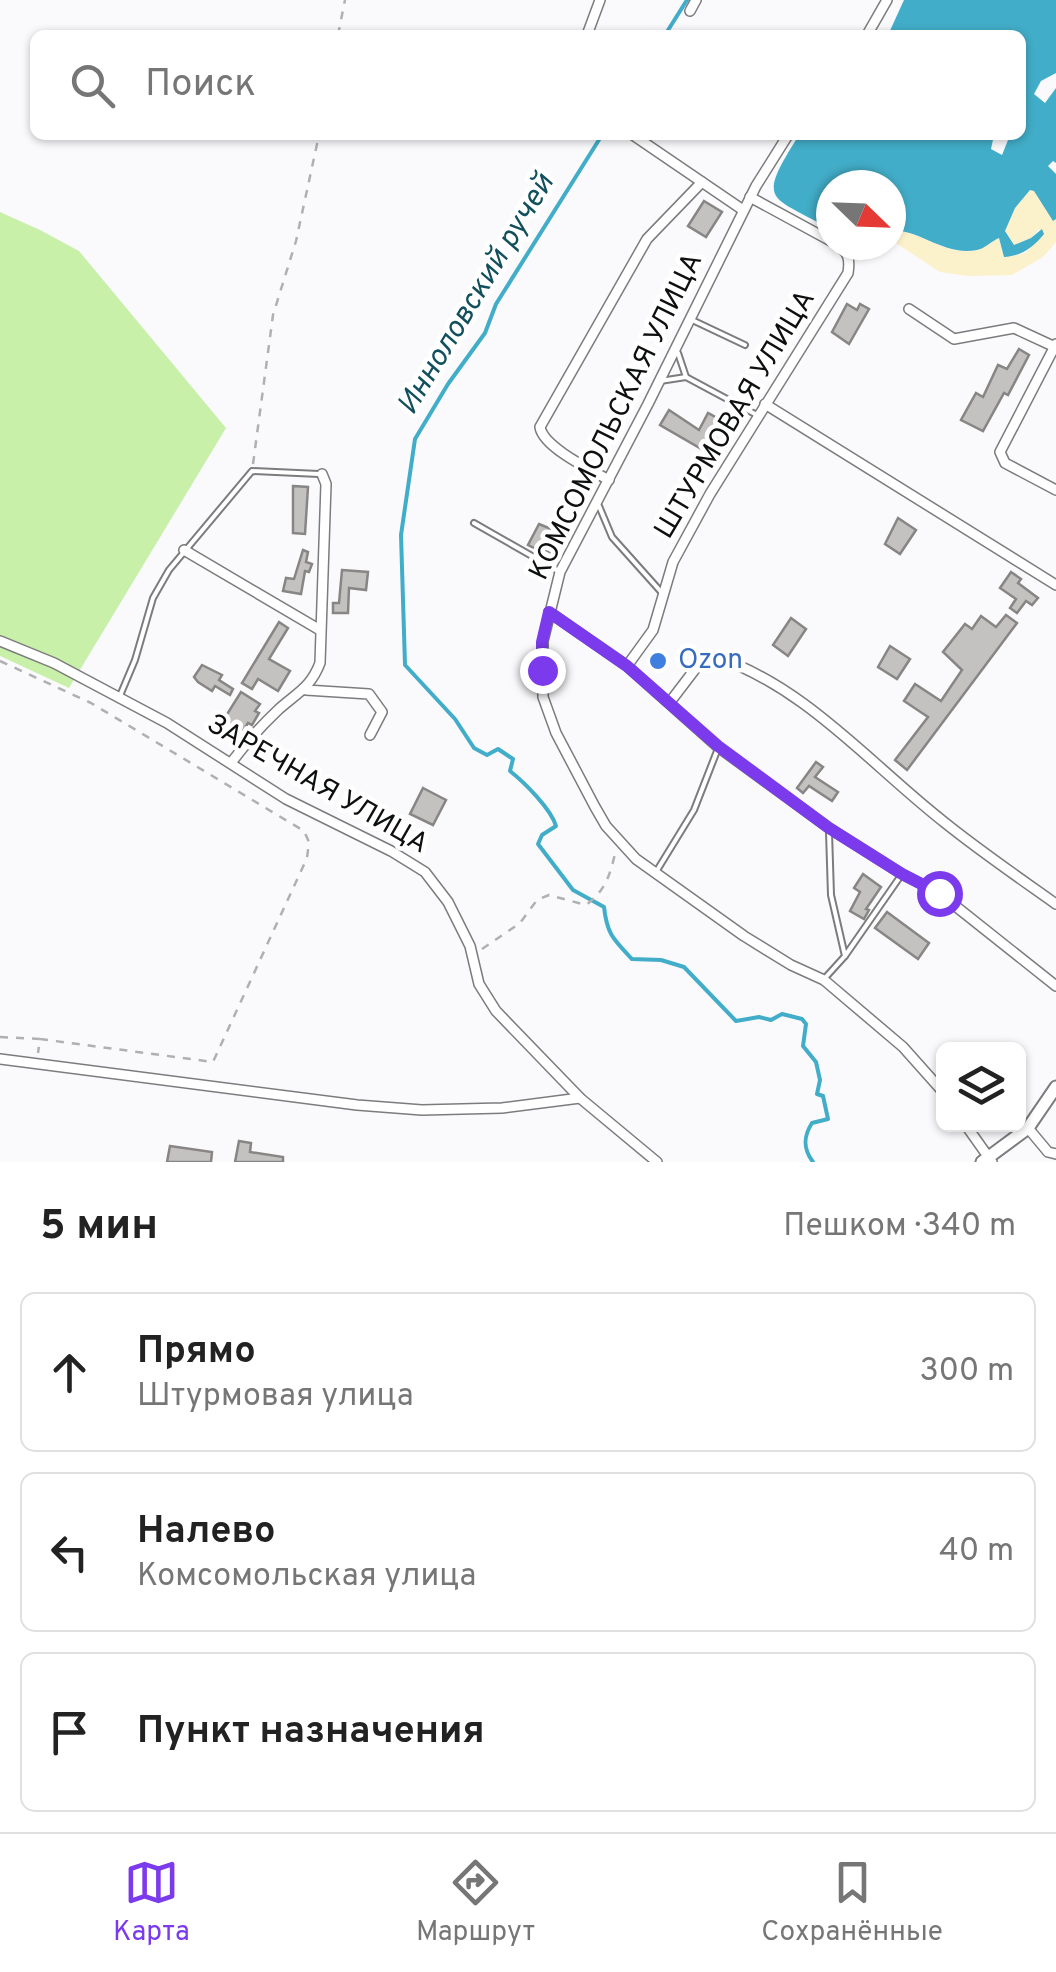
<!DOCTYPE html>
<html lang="ru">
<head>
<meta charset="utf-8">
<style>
	:root { --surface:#fff; --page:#f6f6f6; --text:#222; --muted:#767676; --line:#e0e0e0; --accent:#7c3aed }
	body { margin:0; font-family:Overpass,sans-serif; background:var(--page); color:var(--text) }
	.controls { position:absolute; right:30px; bottom:30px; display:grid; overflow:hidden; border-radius:15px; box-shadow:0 2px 8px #0004 }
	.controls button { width:90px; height:90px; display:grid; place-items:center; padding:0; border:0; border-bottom:2px solid var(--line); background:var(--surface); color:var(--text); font:50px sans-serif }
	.compass { position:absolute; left:816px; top:170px; width:90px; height:90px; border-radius:50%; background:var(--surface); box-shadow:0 2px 8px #0004; rotate:113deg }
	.stop { position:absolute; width:30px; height:30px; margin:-22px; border:8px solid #7c3aed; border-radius:50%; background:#fff }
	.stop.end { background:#7c3aed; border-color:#fff; box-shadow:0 2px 10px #0008 }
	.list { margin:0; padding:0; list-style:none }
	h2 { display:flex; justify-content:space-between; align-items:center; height:130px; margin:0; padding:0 40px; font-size:42px }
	h2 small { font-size:32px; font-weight:400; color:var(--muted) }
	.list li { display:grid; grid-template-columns:65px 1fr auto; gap:30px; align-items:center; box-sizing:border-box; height:160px; margin:0 20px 20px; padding:0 20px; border:2px solid var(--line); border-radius:15px }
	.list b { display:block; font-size:38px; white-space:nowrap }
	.list p { margin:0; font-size:32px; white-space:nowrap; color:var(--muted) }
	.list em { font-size:32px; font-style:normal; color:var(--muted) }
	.icon { flex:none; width:55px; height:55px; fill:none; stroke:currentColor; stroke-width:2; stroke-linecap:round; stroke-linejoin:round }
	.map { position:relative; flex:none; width:1056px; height:1162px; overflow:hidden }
	.search { position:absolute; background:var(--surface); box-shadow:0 2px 8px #0004; left:30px; right:30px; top:30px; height:110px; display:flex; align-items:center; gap:25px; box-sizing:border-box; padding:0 35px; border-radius:15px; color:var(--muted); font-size:38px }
	.sheet { height:670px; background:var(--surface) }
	nav { display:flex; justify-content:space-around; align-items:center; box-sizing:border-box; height:140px; border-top:2px solid var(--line); background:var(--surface); font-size:28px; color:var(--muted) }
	nav a { display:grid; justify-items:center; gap:5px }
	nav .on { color:var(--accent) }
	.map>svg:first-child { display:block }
	.green { fill:#c8f0a9 }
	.sand { fill:#fbf1cb }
	.water { fill:#42adc8 }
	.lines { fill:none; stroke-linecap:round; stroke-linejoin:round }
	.stream { stroke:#42adc8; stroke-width:4 }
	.building { fill:#c4c2c0; stroke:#888684; stroke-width:2.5 }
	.service-casing { stroke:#7c7c7e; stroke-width:8 }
	.minor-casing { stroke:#7c7c7e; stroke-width:12 }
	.secondary-casing { stroke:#7c7c7e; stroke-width:15 }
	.path { stroke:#afb0b2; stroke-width:2.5; stroke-dasharray:8 8; stroke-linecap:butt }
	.service { stroke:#fff; stroke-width:4 }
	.minor { stroke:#fff; stroke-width:9 }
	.secondary { stroke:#fff; stroke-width:11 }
	.route { stroke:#7c3aed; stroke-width:12 }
	.shop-dot { fill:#3f7fe0; stroke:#fff; stroke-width:4 }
	.labels { text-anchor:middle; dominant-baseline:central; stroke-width:9; stroke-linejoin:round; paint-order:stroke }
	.street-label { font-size:28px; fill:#0e0f0f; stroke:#fff }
	.shop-label { font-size:28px; fill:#366cbe; stroke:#fff; text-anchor:start }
	.water-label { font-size:30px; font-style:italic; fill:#13505e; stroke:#fff }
</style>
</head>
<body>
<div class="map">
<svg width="1056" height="1162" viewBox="0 0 1056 1162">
	<rect width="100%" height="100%" fill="#fafafd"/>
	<path class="green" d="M0,212L40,230L79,251L226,428L69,688L0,656Z"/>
	<path class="sand" d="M1030,190H1034L1053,220L1056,219V242L1043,257L1012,275L968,276L940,272L891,240V230C921,230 944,257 977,250C985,248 992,241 999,238L1002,251L1013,256L1025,253L1041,238L1039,229L1031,238L1014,245L1005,231L1015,208Z"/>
	<path class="water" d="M904,0H1056V73L1041,81L1034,94L1045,103L1056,88V163L1053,161L1048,166L1056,174V219L1053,221L1034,191L1030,190L1015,208L1005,231L1014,245L1031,238L1042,229L1044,234C1033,248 1021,256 1004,257L999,238C992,241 984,249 977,250C944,256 921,230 891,230V185H831V230C772,194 754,206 799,135H994L991,149L1002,155L1010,135H1021V35H888Z"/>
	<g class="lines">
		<g class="stream">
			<path d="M665,35L687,0"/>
			<path d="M602,135L496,304L485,333L448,384L415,439L401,535L405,665L455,719L474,748L487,755L498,749L513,759L510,771C525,783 551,809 556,826L542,835L538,844L573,890L604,907C607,934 613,939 632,959L661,960L684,967L736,1021L759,1017L771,1020L782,1014L802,1019L806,1024L803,1046L816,1062L820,1080L817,1094L823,1096L828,1119L812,1123C803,1137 803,1149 813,1162"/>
		</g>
	</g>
	<g class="building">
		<path d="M704,201L722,212L706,237L688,226Z"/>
		<path d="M847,304L857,310L860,304L869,309L849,344L832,332Z"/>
		<path d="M1019,349L1029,355L1008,395L1004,393L983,431L961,420L976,393L983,397L998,365L1007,369Z"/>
		<path d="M669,410L699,430L708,413L719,419L710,433L724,445L717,458L660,425Z"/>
		<path d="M293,486L308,487L305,534L293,533Z"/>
		<path d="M898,518L916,530L900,554L885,544Z"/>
		<path d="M539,524L561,533L550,552L538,546L536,549L528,545Z"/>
		<path d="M303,550L308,552L306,562L312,564L309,572L305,571L301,594L283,591L286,578L294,579Z"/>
		<path d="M342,570L368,572L366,590L349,588L348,613H333V603H339Z"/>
		<path d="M1011,572L1021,579L1018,583L1038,598L1032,605L1026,601L1017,613L1010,608L1016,599L1000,588Z"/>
		<path d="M1006,615L1017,623L907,770L895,760L928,717L904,701L915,684L941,701L962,670L943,652L965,624L972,629L981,616L996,627Z"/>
		<path d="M791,618L806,629L788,656L773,645Z"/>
		<path d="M279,622L288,628L269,659L290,671L278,691L258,679L252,689L242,683Z"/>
		<path d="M890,646L910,659L897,679L878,667Z"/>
		<path d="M202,665L222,675L219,680L233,689L230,695L215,686L212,691L198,682L194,677Z"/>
		<path d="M241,692L260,704L255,711L259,713L252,725L248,723L243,731L224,719Z"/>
		<path d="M816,762L823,767L815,777L838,792L832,801L809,786L803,793L797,788Z"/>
		<path d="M423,788L446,800L433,825L410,814Z"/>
		<path d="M863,874L881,887L866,909L869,910L864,919L850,911L860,892L854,888Z"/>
		<path d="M887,912L929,943L918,959L875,928Z"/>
		<path d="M239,1141L251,1143L250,1152L283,1157V1162H235Z"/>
		<path d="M170,1146L212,1152L211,1162H167Z"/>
	</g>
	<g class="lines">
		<defs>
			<g id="service">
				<path d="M690,319L745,345"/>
				<path d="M678,353L686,377"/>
				<path d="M660,381L686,377L755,414"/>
				<path d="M599,506L612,537L663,594"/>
				<path d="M474,523L560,572"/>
				<path d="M119,698L135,660L153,598L169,570L252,471L319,474"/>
				<path d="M656,872L694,810L717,751"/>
				<path d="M845,956L902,874"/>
				<path d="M825,978L845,956L831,895L829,832"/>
			</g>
			<g id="minor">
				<path d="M690,11L696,0"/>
				<path d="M587,35L600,0"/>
				<path d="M867,35L887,0"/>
				<path d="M633,135L743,210"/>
				<path d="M788,135L756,186L648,404L560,572L543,641V697L556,733L595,807L606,826L636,859L744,936L791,965L824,980L903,1047L944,1093"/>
				<path d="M750,197L831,241"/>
				<path d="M909,309L954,339L1014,328L1055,347"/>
				<path d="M1056,344L1000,452L1005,463L1056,490"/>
				<path d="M765,404L1056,585"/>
				<path d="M609,480C591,470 543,447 540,427L647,239L702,182"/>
				<path d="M184,550L320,630"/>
				<path d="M549,612L627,666L718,747L829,828L902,874L939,893L1056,986"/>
				<path d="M0,641L54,663L167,723L286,799L391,851L425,872L448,902L470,946L479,984L496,1011L580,1098L657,1162"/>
				<path d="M627,666L653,630L673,562L710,494L848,273C850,260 849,252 837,245"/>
				<path d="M306,690L369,694L382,712L370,735"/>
				<path d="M670,702L699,664L714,656C805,686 870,764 944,822C980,851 1018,877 1056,904"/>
				<path d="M231,763C245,744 262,725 279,709C297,693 311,687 320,663L326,484L322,474"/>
				<path d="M0,1059L357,1105L422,1110L502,1108L580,1098"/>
				<path d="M965,1124L992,1162"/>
				<path d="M1028,1128L1048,1152L1056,1154"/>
			</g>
			<path id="secondary" d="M982,1162L1028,1128L1056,1087"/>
		</defs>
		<use href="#service" class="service-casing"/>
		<use href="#minor" class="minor-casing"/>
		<use href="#secondary" class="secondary-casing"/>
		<g class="path">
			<path d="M338,35L345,0"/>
			<path d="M253,464L273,315L296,241L319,135"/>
			<path d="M0,661L91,703L304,831L309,842L307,858L213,1062L40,1039"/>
			<path d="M482,949L520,923L537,900L549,895L586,905C607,889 610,874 616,850"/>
			<path d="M0,1037L40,1039L38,1053"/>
		</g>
		<use href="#service" class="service"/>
		<use href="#minor" class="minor"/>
		<use href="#secondary" class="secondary"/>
	</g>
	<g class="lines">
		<path class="route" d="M542,670V642L549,612L627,666L718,746L829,828L902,874L939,893"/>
	</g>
	<circle class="shop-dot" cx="658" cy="661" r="10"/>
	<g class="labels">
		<g class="street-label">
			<text transform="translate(736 415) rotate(-59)">ШТУРМОВАЯ УЛИЦА</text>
			<text transform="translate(617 417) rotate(-64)">КОМСОМОЛЬСКАЯ УЛИЦА</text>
			<text transform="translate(317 785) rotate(30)">ЗАРЕЧНАЯ УЛИЦА</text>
		</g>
		<g class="shop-label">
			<text x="678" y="661">Ozon</text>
		</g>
		<g class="water-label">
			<text transform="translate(477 295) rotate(-59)">Инноловский ручей</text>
		</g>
	</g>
</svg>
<div class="controls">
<button><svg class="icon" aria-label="layers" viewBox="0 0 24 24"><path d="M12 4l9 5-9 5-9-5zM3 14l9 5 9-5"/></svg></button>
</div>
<svg class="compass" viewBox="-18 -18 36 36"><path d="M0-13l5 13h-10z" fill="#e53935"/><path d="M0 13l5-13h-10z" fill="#767676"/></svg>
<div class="stop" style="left:939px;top:893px"></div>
<div class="stop end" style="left:542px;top:670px"></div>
<div class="search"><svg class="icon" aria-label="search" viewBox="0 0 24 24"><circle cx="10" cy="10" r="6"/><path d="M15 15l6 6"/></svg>Поиск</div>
</div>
<section class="sheet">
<h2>5 мин<small>Пешком · 340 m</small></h2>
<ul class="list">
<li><svg class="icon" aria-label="ahead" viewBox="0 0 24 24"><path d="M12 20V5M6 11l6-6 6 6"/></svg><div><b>Прямо</b><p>Штурмовая улица</p></div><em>300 m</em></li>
<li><svg class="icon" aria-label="left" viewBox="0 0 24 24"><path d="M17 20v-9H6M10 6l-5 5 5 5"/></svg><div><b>Налево</b><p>Комсомольская улица</p></div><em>40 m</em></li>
<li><svg class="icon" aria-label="arrive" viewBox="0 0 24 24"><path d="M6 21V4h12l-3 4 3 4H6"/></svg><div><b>Пункт назначения</b></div></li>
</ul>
</section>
<nav>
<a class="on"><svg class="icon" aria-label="map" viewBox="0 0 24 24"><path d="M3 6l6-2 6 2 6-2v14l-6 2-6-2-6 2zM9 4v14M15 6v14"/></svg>Карта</a>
<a><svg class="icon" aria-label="directions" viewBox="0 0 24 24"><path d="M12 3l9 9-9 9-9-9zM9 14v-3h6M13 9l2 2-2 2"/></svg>Маршрут</a>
<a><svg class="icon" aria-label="saved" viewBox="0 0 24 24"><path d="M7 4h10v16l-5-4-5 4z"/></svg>Сохранённые</a>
</nav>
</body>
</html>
